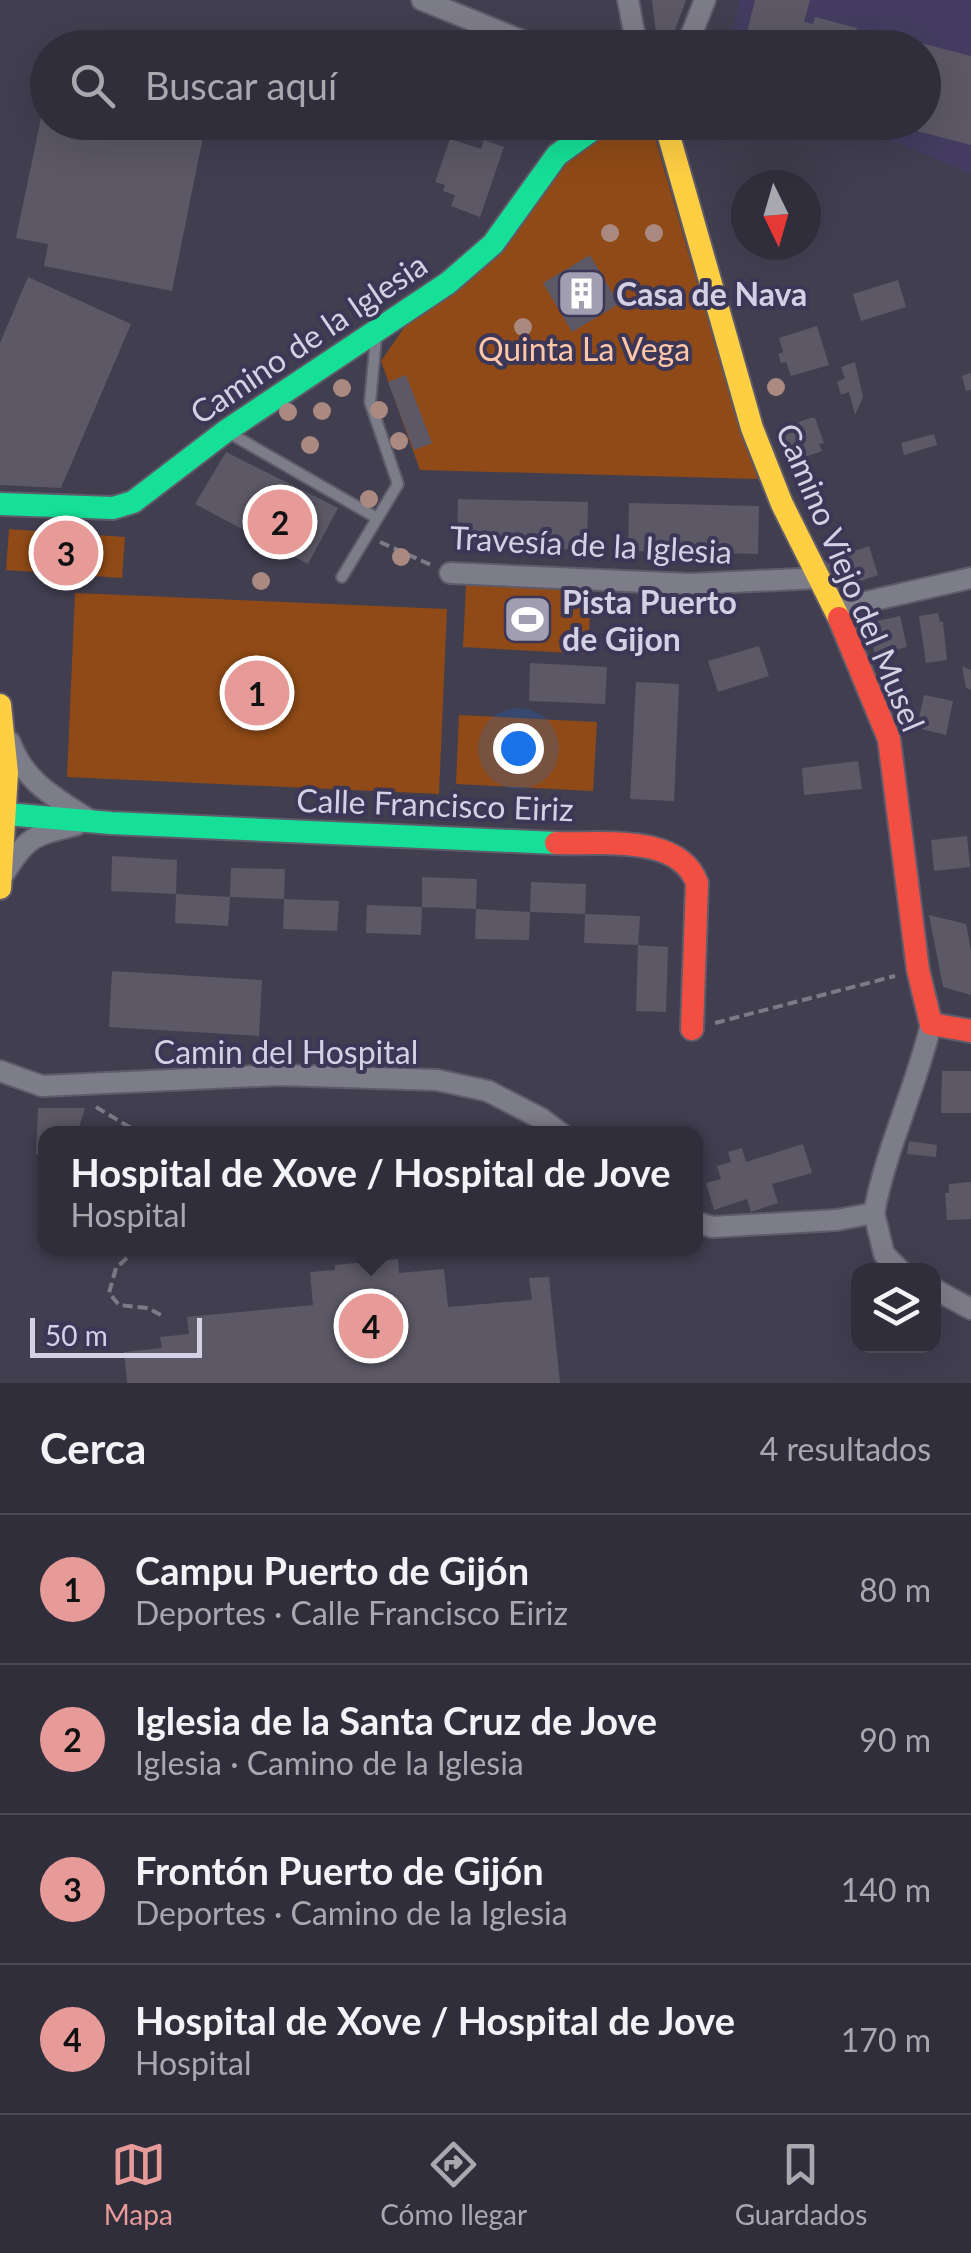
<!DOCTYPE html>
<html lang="es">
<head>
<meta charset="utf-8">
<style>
	:root { --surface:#312e3c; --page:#393643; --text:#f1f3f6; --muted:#a8a8af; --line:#4c4a56; --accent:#e69b98 }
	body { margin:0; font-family:Lato,sans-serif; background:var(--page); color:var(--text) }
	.controls { position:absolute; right:30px; bottom:30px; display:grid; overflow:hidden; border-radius:20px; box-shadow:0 10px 40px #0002 }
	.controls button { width:90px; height:90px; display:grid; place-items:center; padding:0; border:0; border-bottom:2px solid var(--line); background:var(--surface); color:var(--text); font:50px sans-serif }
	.compass { position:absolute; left:731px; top:170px; width:90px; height:90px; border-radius:50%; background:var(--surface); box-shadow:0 10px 40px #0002; rotate:175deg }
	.scale { position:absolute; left:30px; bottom:25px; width:172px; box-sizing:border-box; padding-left:10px; border:5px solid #d4d1e5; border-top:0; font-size:28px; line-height:35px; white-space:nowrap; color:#d4d1e5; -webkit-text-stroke:8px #3c3757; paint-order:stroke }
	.you { position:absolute; left:518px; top:748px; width:35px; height:35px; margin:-25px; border:8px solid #fff; border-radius:50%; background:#1a73e8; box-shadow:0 0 0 15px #1a73e833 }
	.badge { display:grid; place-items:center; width:65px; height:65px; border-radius:50%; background:var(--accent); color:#111; font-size:32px; font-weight:700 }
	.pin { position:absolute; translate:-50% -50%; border:5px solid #fff; box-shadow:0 2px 10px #0006 }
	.popup { position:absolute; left:38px; top:1126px; width:665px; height:130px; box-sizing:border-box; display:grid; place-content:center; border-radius:20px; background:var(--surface); filter:drop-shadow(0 2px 8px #0005); font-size:32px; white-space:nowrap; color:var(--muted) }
	.popup b { font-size:38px; color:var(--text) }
	.popup::after { content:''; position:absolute; left:50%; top:100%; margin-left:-20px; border:20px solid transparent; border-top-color:var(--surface) }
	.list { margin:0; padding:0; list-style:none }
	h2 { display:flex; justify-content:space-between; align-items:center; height:130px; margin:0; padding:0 40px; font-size:42px }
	h2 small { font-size:32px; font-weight:400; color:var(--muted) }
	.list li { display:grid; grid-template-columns:65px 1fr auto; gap:30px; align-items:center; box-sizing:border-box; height:150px; padding:0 40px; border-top:2px solid var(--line) }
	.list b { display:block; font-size:38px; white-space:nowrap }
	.list p { margin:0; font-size:32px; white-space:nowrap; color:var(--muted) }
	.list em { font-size:32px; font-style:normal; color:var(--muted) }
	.icon { flex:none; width:55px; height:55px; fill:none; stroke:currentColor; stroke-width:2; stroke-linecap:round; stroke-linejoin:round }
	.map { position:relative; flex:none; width:971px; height:1383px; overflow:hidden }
	.search { position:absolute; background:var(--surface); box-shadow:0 10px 40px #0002; left:30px; right:30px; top:30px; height:110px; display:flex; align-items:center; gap:25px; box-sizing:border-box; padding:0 35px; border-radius:55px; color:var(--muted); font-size:38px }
	.sheet { height:730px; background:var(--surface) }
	nav { display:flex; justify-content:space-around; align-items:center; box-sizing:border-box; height:140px; border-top:2px solid var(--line); background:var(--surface); font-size:28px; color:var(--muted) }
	nav a { display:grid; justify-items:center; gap:5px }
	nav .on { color:var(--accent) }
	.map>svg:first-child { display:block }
	.built { fill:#443d61 }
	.green { fill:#8f4a17 }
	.building { fill:#5c5866 }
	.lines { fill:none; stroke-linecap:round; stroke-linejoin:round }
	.lane-casing { stroke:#5e5b6a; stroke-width:14 }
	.street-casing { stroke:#5e5b6a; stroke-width:24 }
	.fast-casing { stroke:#5e5b6a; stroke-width:26 }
	.slow-casing { stroke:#5e5b6a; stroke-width:26 }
	.jam-casing { stroke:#5e5b6a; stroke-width:26 }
	.path { stroke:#7c7a86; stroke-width:4; stroke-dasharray:10 5; stroke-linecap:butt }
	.lane { stroke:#7d7c89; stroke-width:10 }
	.street { stroke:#7d7c89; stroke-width:20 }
	.fast { stroke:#16e098; stroke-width:22 }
	.slow { stroke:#ffcf43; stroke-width:22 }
	.jam { stroke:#f24e42; stroke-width:22 }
	.tree { fill:#aa8980 }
	.labels { text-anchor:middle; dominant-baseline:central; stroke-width:8; stroke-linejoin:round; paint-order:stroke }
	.poi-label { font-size:32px; font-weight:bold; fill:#d4d1e5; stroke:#3c3757; text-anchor:start }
	.street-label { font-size:32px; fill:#d4d1e5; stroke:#3c3757 }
	.park-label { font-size:32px; fill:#ffc7a7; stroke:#3c3757 }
</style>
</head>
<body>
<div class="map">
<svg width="971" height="1383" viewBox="0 0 971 1383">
	<rect width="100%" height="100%" fill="#413e50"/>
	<path class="built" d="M740,0H971V174L850,123L924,122V48H728Z"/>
	<g class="green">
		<path d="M631,129L649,132L656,141L740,431L758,479L420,470L381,361L406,325L566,159L615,130Z"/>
		<path d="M9,529L125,537L122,578L6,570Z"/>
		<path d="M466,585L591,591L588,654L463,647Z"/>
		<path d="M75,593L447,609L439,794L67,777Z"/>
		<path d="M459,715L597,722L593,791L456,784Z"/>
	</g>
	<g class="building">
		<path d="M652,0H686L671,41H657Z"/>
		<path d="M755,0H810L804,22L813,24L815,17L857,28L854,36L866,39L863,48H728L731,37L745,40Z"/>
		<path d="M897,37L971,56V145L890,124L924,122V48H894Z"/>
		<path d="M46,94L48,122H206L172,291L44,266L48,244L16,238Z"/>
		<path d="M450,139L481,149L484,140L504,147L480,217L451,206L455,195L443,191L445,185L435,182Z"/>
		<path d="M590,255L619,304L572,332L543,283Z"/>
		<path d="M28,277L131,324L61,488L0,485V343Z"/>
		<path d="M898,280L906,307L861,321L853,294Z"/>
		<path d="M817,326L829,365L791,376L786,362L781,363L778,354L783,352L779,338Z"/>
		<path d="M855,362L863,397L855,415L849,392L841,395L837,382L845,378L841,367Z"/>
		<path d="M971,373V390L966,391L962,376Z"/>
		<path d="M406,375L432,443L414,450L388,382Z"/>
		<path d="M810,418H815L824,443L819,444L822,451L789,463L778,442L781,441L777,430Z"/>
		<path d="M934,434L937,445L904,455L901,443Z"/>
		<path d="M226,452L338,508L308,564L195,504Z"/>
		<path d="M458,499L588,502L587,550L457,546Z"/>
		<path d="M629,503L759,506L758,554L628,551Z"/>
		<path d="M869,546L878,575L834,590L825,561Z"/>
		<path d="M938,613L940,622H943L947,660L926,663L919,616Z"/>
		<path d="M900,616L907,647L875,655L868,623Z"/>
		<path d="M759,646L769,676L718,692L708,661Z"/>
		<path d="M530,663L607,667L605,704L529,701Z"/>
		<path d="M962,666L971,670V690L966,688Z"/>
		<path d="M636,682L679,684L674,801L630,799Z"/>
		<path d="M924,695L953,701L946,735L917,728Z"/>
		<path d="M858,761L862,789L804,795L802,768Z"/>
		<path d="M967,836L970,867L934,871L931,840Z"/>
		<path d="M112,856L177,860L176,894L111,891Z"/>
		<path d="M231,868L285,869L284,899L230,897Z"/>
		<path d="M422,877L477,879L476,909L422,907Z"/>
		<path d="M531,882L586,884L585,914L640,916L638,945L584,943L585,914L530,912Z"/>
		<path d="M176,894L230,897L228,926L175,923Z"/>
		<path d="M284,899L339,901L337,931L283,929Z"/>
		<path d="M367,905L422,907L421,935L366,933Z"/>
		<path d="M476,909L530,912L529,940L475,939Z"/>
		<path d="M929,915L966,924L971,951V995L943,987Z"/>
		<path d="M638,945L668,947L666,1012L636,1011Z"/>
		<path d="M112,971L262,980L259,1036L109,1027Z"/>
		<path d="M942,1071H971V1113H941Z"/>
		<path d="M38,1108H85L77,1134H46V1155L36,1154Z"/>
		<path d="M909,1141L937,1145L936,1157L907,1154Z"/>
		<path d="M803,1144L812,1173L772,1184L778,1203L751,1212L747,1199L714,1210L706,1183L721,1179L717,1166L731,1162L728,1152L742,1148L746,1162Z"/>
		<path d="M971,1182V1219L947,1220L945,1193H949V1184Z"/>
		<path d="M398,1259L399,1273L444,1269L448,1307L532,1300L529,1278L549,1277L560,1383H127L124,1352L162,1348L160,1337L189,1334L187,1317L313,1305L310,1272L335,1270V1265Z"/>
	</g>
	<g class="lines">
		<defs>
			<g id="lane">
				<path d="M231,434L377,518"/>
				<path d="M342,577L398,484L370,402L376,338"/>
			</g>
			<g id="street">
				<path d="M422,0L540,48"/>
				<path d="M628,0L637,48"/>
				<path d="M686,48L705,0"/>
				<path d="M450,573L690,584L819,578"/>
				<path d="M835,609L971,578"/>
				<path d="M10,742C25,783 56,798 91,821"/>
				<path d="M2,877C27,837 31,836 76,825"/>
				<path d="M0,1071L42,1086L279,1075L437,1080L488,1091L542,1119L562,1134"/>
				<path d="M874,1213L884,1254L900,1270"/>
				<path d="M696,1222L712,1227L837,1220L874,1213C886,1148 916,1088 931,1024"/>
				<path d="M934,1289L971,1309"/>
			</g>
			<g id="fast">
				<path d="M0,504L113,508L133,502L226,431L448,283L493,244L557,155L603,122"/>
				<path d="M6,814L111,823L556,843"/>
			</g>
			<g id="slow">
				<path d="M665,122L752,428L782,504L839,618"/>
				<path d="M0,705L7,773L0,888"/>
			</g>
			<g id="jam">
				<path d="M839,618L889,739L918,970L931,1024L971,1031"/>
				<path d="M556,843C600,845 679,833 697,883L692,1029"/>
			</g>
		</defs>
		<use href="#lane" class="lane-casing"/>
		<use href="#street" class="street-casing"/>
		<use href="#fast" class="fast-casing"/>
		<use href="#slow" class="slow-casing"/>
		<use href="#jam" class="jam-casing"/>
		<g class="path">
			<path d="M380,542L431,565"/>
			<path d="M715,1023L895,976"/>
			<path d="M96,1107L141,1134"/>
			<path d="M138,1248L116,1268L109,1293L119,1305L148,1308L161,1315"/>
		</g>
		<use href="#lane" class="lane"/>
		<use href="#street" class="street"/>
		<use href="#fast" class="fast"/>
		<use href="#slow" class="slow"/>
		<use href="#jam" class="jam"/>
	</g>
	<g class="tree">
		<circle cx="610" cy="233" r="9"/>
		<circle cx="654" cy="233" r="9"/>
		<circle cx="523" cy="327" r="9"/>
		<circle cx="776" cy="387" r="9"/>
		<circle cx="342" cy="388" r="9"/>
		<circle cx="379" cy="410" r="9"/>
		<circle cx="322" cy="411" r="9"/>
		<circle cx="288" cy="412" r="9"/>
		<circle cx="399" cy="441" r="9"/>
		<circle cx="310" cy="445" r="9"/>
		<circle cx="369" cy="499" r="9"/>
		<circle cx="401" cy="557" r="9"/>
		<circle cx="261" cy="581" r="9"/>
	</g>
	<defs>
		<symbol id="building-square" viewBox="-11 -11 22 22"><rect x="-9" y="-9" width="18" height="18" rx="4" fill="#a19eb1" stroke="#3c3757"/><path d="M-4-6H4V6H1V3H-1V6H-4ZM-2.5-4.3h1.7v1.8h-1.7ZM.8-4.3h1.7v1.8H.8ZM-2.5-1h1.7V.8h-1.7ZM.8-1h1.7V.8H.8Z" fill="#fff"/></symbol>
		<symbol id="stadium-square" viewBox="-11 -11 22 22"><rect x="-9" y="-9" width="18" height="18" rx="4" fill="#a19eb1" stroke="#3c3757"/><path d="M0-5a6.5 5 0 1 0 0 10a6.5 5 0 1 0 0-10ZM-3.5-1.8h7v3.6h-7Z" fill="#fff"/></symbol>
	</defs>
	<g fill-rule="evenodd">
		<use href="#building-square" x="554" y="266" width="55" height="55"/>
		<use href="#stadium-square" x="500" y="592" width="55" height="55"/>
	</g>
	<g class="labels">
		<g class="poi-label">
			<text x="616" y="293">Casa de Nava</text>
			<text x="562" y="601">Pista Puerto<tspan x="562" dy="37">de Gijon</tspan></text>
		</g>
		<g class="street-label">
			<text transform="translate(308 338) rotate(-34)">Camino de la Iglesia</text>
			<text transform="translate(591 544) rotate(3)">Travesía de la Iglesia</text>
			<text transform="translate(851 577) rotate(67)">Camino Viejo del Musel</text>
			<text transform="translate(435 804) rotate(2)">Calle Francisco Eiriz</text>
			<text x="286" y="1051">Camin del Hospital</text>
		</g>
		<g class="park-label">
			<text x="584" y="348">Quinta La Vega</text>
		</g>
	</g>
</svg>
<div class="controls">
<button><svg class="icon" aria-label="layers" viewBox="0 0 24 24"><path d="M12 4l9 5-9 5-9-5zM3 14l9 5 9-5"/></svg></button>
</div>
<svg class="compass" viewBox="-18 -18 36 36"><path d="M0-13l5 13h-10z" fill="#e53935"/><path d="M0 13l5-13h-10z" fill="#a8a8af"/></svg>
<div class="scale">50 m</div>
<div class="you"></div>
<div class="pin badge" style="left:257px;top:693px">1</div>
<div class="pin badge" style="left:280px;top:522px">2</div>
<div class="pin badge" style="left:66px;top:553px">3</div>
<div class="pin badge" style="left:371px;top:1326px">4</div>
<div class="popup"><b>Hospital de Xove / Hospital de Jove</b>Hospital</div>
<div class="search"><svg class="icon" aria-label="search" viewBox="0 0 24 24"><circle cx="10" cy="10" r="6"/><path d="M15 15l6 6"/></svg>Buscar aquí</div>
</div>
<section class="sheet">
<h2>Cerca<small>4 resultados</small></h2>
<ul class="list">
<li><span class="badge">1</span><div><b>Campu Puerto de Gijón</b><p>Deportes · Calle Francisco Eiriz</p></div><em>80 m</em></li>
<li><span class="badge">2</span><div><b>Iglesia de la Santa Cruz de Jove</b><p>Iglesia · Camino de la Iglesia</p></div><em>90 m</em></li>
<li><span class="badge">3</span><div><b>Frontón Puerto de Gijón</b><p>Deportes · Camino de la Iglesia</p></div><em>140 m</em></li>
<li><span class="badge">4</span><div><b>Hospital de Xove / Hospital de Jove</b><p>Hospital</p></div><em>170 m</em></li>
</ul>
</section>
<nav>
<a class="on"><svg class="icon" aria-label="map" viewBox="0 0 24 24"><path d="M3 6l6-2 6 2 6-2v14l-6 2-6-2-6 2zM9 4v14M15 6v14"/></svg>Mapa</a>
<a><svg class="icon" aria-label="directions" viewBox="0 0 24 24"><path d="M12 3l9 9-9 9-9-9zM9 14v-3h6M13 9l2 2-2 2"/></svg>Cómo llegar</a>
<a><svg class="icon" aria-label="saved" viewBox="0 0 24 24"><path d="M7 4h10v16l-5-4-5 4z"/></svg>Guardados</a>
</nav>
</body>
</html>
